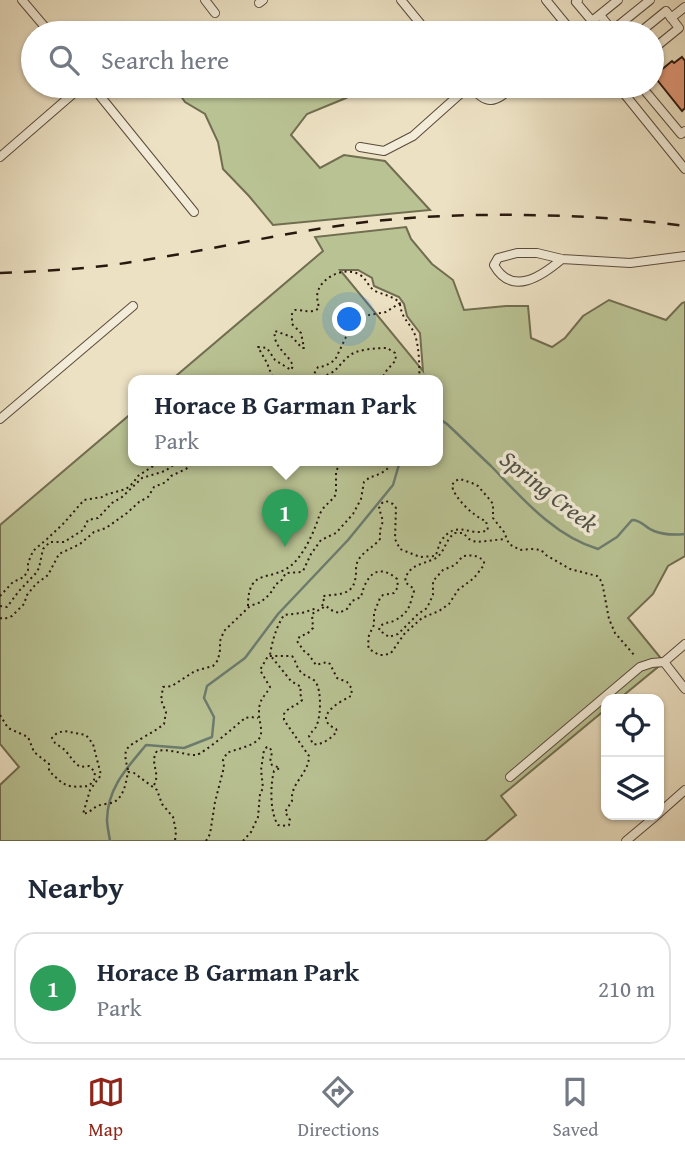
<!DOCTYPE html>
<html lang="en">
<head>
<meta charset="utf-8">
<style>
	:root { --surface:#fff; --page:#f6f6f7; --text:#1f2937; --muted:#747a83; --line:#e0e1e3; --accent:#8f2418 }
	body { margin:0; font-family:"Gentium Book Plus",serif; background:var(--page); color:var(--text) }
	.controls { position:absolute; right:21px; bottom:21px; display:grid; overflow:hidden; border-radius:14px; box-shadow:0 2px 5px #0004 }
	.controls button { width:63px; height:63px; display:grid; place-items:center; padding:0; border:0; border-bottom:2px solid var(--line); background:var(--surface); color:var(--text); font:35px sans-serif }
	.you { position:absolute; left:350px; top:320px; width:24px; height:24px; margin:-18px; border:5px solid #fff; border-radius:50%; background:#1a73e8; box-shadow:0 0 0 10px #1a73e833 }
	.badge { display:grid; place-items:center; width:46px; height:46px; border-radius:50%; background:var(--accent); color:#fff; font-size:23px; font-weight:700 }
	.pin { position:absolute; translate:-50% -58px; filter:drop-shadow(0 2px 4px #0008) }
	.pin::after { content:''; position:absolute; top:37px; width:24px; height:21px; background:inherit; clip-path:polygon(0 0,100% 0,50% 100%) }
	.popup { position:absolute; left:128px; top:375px; width:315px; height:91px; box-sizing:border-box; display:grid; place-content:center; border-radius:14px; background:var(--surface); filter:drop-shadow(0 2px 5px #0005); font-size:23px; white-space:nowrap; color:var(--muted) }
	.popup b { font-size:26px; color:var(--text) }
	.popup::after { content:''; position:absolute; left:50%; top:100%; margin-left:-14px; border:14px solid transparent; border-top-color:var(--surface) }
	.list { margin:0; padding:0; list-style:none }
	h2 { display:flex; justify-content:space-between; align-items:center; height:91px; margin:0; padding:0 28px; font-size:30px }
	h2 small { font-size:23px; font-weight:400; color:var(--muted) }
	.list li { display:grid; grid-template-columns:46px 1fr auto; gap:21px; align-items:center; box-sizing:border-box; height:112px; margin:0 14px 14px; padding:0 14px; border:2px solid var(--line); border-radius:21px }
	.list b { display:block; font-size:26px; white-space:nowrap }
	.list p { margin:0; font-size:23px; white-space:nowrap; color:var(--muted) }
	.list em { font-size:23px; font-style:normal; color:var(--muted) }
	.icon { flex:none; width:38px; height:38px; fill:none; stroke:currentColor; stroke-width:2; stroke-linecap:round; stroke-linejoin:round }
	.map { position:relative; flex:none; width:685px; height:841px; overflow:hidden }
	.search { position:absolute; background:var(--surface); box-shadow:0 2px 5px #0004; left:21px; right:21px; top:21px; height:77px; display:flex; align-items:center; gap:18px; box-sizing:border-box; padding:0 24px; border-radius:38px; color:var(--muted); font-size:26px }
	.sheet { height:217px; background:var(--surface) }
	nav { display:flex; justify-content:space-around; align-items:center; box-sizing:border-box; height:98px; border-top:2px solid var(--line); background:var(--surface); font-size:19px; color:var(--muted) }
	nav a { display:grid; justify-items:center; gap:4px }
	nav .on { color:var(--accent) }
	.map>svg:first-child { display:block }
	.green { fill:#b9c293; stroke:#716d50; stroke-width:2; fill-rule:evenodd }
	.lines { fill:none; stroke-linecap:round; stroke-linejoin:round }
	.stream { stroke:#6c7c6f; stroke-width:2.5 }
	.building { fill:#e29978; stroke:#29180e; stroke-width:2 }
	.minor-casing { stroke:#5a4a3b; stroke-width:10 }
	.path { stroke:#29180e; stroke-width:2; stroke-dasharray:2 3.5; stroke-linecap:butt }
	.minor { stroke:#f3ecd8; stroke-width:8 }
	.rail { stroke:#29180e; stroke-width:2.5; stroke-dasharray:12 12; stroke-linecap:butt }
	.labels { text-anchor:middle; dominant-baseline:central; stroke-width:7; stroke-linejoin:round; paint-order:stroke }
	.water-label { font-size:24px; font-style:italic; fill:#505247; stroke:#f3ecd8 }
</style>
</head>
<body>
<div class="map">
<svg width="685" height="841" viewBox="0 0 685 841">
	<rect width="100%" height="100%" fill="#ece1c3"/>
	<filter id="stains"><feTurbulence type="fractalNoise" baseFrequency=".00286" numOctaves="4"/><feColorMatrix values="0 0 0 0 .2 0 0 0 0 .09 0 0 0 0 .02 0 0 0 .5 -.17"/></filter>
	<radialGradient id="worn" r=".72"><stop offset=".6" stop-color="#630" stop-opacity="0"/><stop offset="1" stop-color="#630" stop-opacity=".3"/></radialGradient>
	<g class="green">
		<path d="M174,86H335L346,98L307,114L291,135L320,168L344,155L385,161L430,210L273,225L249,196L223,169L218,142L205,114L185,102Z"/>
		<path d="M406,227L411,239L432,264L453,280L464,310L506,306H528L531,338L552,347L565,338L583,316L609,300L666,320L682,303L685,302V556L668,566L653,594L628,618L664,662L619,699H606V709L501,796L516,815L485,841H0V785L19,767L0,744V525L133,412V461H437V381H170L323,251L315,237ZM340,270H358L372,278L374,286L399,297L404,304L407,316L420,333L423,371Z"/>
	</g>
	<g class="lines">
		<g class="stream">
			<path d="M437,417L447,424C462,438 476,452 491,466C522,498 554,536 598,549L617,537L632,520C642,520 645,528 654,531C664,535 675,535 685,534"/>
			<path d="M110,841C109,834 107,826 107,819C108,787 127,768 146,745L184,748L212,737L214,717L204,698L207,686L245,658L278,614L348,540L393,485L400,461"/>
		</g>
	</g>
	<path class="building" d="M682,57L685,61V108L682,111L654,76L672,61L674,63Z"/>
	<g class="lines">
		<defs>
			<g id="minor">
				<path d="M22,0L50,33"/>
				<path d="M205,0L215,13"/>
				<path d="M401,0L428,33"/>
				<path d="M546,0L573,33"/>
				<path d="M578,0L576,2L592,21L618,0"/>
				<path d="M259,3L263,0"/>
				<path d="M600,15L612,30"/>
				<path d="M671,18L685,7"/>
				<path d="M609,33L650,0"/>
				<path d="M639,33L666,11L679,28L652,50"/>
				<path d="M92,86L194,212"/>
				<path d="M470,86C489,107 494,102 515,86"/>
				<path d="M618,86L685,169"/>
				<path d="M646,92L681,134L685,131"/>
				<path d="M360,147L384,151L413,136L469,86"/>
				<path d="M0,157L82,86"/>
				<path d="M562,259C542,276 512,297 494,265L498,258L517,253H537L562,259L630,263L685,256"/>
				<path d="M0,419L133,306"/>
				<path d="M664,662L685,689"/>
				<path d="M510,777L640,667L652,663L664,662L685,644"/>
				<path d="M659,813L685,790"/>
				<path d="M626,841L657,815"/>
			</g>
		</defs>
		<use href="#minor" class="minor-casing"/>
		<g class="path">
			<path d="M400,304C402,320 410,322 415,335C419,346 420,369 419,381"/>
			<path d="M276,381L272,376L267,363L258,347L267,348L275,360L291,370L293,366C289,354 272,347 275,331L292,337L302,348H304L301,333L292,324V314L295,310C304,310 312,314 319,308C318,302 316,297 318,291C323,276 346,266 360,275C367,279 368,287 375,291C384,295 393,296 400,303L386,312L369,315L364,318L346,337L335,360L325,366L318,367L314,374L318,377C336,375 337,366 349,356C357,349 377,348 387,348L395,353L396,360L387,370L380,381"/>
			<path d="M0,596L13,582L24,577L28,570V563L33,551L47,539L64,523L84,500L102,497L105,495L126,489L133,483L138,476L161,461"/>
			<path d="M0,606L7,607L19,591L36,573L39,568L43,549L50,542H64L83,530L88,520L98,518L112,503L122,497L142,478L165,471L179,461"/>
			<path d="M248,606C248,565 272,584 294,563C303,554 311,538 316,525C318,520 319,515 322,510C326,504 332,501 336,494V471L342,461"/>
			<path d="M322,606L324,602L323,596C336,594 352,596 355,580C357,574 355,569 357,563C361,552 373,548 380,539V530L383,521L379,508L382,503L386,501L393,504L396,508L395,539L400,549L420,557L435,556C438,552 438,546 441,541C457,518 470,538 488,530L486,521C474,517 453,497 452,485L455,481L460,479L472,483L478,486L490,500L493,504V518L504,532L509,544L520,550L532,549L541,550L546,555L570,569L597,576L602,582L609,619L615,633L635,656"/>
			<path d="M0,618L4,619L12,616L24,604L27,595L36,584L48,575L59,554L80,544L94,532L106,528L127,513L139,502L148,497L154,487L166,482L171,476L186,469L195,461"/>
			<path d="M0,715L8,728L28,737L34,752L49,764V771C65,786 66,788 89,786L94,780L95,772L89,766L81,767L76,764L65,750L55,743L52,738L57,733L64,731L86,735L93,744L101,775L90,790L83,814C89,813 91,810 97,806C102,804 109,804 114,802C124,797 126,782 128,772L134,773L157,790L162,804L173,817L176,831L175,841"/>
			<path d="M128,770C122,747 126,748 144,737C151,733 158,729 164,724L166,712L161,700L163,687L172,686L195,671L213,666L218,660L220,650V641L224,631L250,606L261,602L270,594L276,584L281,581L286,573L301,572L303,571L311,554L321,540L336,533L353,514L361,499L364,482L370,477L375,476L385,471L389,467L391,461"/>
			<path d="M154,785C161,773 149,763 157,751C170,748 183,755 196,755C203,754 237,725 245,718L251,717L258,718"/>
			<path d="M206,841L210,834L215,802L224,767L223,760L227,753C236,749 250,747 258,740C265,733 258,720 259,712C259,698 265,697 270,687L260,670L268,656H292C296,661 296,666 300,671C304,676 310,677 315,681C322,690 321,717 316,727C314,730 311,732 309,736L313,744C321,746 332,738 337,731L336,729C312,718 337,703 351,696L352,689L347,682L337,678L330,664L327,662L316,665L309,655L304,651L297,641L300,636L307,634L313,628L312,614L326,606L331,610L339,613L347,609L352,601L361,597C366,576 377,562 397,579L398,587L394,593L383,595L380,598L374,613V625L369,635L368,645L369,649L379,655H385L391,653L405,633L422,618L439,611L449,604L458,590L474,578L484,565V561C477,555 472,555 463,556L455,565L443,570L433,581V595L427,608L418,614L398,634L389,637L379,630L380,626C386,622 390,623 396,620C411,610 409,606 414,591V589L405,582C407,565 421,565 434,559C445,554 445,539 455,533H463L469,539L476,542L506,539"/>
			<path d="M243,841L251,832L258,817L260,794L263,788L261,770L264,750L267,747L270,748L272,752L270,762L272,765L280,768L274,771C270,786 270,813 278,825L287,826L289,825L290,820L285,812L292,801C290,783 309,774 309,756L284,720V714C288,707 297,706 302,700L300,693L301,687L291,681L270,655C272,642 276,627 284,615L302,613L317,608"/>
		</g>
		<use href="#minor" class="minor"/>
		<path class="rail" d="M0,273C44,271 89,269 132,262C199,252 264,237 331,227C379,219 429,216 479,215C548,214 616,217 685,226"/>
	</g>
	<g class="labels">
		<g class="water-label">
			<text transform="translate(549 491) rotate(38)">Spring Creek</text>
		</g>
	</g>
	<rect width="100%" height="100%" filter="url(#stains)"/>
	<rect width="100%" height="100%" fill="url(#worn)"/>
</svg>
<div class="controls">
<button><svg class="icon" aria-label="locate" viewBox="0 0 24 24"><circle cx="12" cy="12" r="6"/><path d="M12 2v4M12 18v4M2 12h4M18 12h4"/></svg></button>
<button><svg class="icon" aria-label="layers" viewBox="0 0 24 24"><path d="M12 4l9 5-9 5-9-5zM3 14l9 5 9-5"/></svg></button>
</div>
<div class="you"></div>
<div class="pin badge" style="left:285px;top:547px;background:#2e9e5b">1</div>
<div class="popup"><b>Horace B Garman Park</b>Park</div>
<div class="search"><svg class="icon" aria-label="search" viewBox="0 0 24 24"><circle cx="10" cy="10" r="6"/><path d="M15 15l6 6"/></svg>Search here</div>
</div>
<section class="sheet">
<h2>Nearby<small></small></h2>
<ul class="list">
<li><span class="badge" style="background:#2e9e5b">1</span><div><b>Horace B Garman Park</b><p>Park</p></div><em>210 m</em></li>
</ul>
</section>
<nav>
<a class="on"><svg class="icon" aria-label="map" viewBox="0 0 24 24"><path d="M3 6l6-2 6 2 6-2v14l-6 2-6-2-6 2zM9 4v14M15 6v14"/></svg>Map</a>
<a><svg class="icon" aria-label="directions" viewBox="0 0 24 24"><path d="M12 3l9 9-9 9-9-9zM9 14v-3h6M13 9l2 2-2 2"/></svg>Directions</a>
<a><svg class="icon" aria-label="saved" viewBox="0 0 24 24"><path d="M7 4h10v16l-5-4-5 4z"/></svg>Saved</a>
</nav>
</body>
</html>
